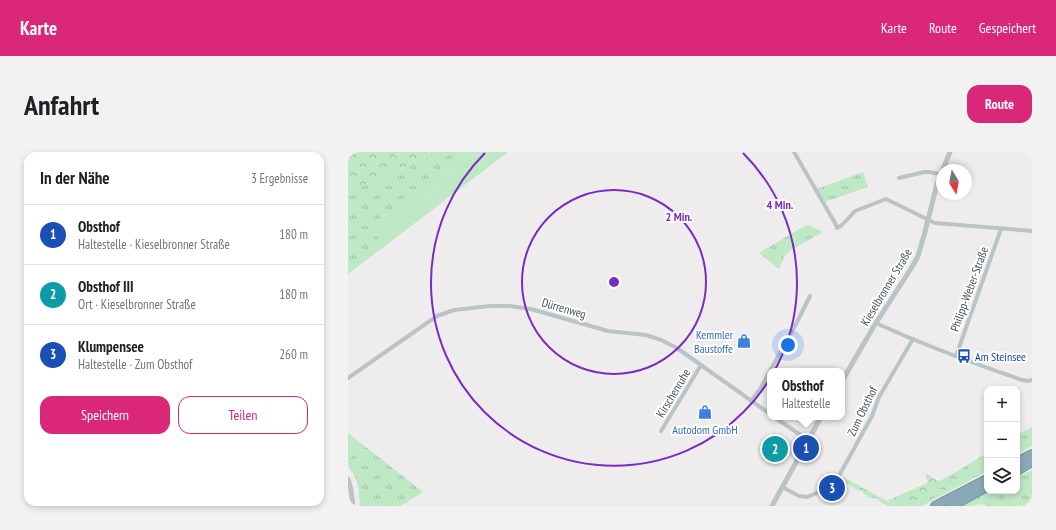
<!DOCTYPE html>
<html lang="de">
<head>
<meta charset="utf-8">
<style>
	:root { --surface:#fff; --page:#f2f2f2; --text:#202124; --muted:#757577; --line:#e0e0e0; --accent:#db2777 }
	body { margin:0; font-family:"PT Sans Narrow",sans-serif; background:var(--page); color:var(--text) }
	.controls { position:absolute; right:12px; bottom:12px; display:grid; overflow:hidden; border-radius:8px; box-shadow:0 2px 6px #0003 }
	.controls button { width:36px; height:36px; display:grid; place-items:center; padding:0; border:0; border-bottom:1px solid var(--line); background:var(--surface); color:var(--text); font:20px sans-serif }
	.compass { position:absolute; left:588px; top:12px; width:36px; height:36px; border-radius:50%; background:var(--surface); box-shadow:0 2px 6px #0003; rotate:170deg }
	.you { position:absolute; left:440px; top:193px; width:14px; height:14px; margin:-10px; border:3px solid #fff; border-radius:50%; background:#1a73e8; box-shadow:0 0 0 6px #1a73e833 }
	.badge { display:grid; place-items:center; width:26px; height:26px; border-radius:50%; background:var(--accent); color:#fff; font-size:13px; font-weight:700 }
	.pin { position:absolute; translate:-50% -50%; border:2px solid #fff; box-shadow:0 1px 4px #0006 }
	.popup { position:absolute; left:419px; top:216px; width:78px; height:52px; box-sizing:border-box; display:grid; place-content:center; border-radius:8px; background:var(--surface); filter:drop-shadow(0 1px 3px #0005); font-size:13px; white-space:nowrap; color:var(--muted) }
	.popup b { font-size:15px; color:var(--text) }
	.popup::after { content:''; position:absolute; left:50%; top:100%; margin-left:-8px; border:8px solid transparent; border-top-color:var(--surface) }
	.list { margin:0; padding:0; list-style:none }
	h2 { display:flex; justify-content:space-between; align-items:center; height:52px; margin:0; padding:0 16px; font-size:17px }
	h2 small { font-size:13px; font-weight:400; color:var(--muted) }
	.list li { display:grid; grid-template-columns:26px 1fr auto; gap:12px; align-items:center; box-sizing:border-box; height:60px; padding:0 16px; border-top:1px solid var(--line) }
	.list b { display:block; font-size:15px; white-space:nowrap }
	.list p { margin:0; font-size:13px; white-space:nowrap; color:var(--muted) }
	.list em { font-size:13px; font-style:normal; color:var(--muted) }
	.actions { display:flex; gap:8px; padding:12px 16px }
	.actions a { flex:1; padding:9px 0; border:1px solid var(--accent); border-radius:12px; text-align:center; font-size:14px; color:var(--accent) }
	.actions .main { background:var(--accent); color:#fff }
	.icon { flex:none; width:22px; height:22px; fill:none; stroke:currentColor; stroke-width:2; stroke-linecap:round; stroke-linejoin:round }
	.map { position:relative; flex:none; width:684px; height:354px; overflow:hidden; border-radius:12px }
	header { display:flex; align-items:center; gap:24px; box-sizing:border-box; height:56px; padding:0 20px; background:var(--accent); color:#fff }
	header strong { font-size:19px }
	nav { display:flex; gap:22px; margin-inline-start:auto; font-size:14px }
	.intro { display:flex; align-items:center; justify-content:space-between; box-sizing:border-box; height:96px; padding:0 24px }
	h1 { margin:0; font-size:28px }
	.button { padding:10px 18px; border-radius:12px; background:var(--accent); color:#fff; font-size:14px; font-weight:700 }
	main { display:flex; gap:24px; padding:0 24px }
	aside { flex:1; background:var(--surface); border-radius:12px; box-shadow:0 2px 6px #0003 }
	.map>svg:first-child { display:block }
	.grass { fill:url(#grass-tufts) }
	.forest { fill:url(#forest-crowns) }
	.garden { fill:#bfe8c5 }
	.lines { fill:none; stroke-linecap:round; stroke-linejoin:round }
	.motorway-casing { stroke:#7594a1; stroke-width:10 }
	.minor { stroke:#b9c4c7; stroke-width:4 }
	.tertiary { stroke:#b9c4c7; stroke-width:5 }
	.motorway { stroke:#89a9b6; stroke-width:8 }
	.ring { fill:none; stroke:#7b2cbf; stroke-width:2 }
	.labels { text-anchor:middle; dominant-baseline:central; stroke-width:4; stroke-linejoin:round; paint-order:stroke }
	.street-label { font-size:12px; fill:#475357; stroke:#fff }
	.shop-label { font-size:12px; fill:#366cbe; stroke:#fff; text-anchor:end }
	.transit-label { font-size:12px; fill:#164399; stroke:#fff; text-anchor:start }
	.centre { fill:#7b2cbf; stroke:#fff; stroke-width:2 }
	.ring-label { font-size:12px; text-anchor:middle; font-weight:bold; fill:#7b2cbf; stroke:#fff; stroke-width:4; stroke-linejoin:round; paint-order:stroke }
</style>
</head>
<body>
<header>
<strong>Karte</strong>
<nav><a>Karte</a><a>Route</a><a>Gespeichert</a></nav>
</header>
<div class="intro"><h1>Anfahrt</h1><a class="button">Route</a></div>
<main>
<aside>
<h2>In der Nähe<small>3 Ergebnisse</small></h2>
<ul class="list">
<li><span class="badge" style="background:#1a4fb4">1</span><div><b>Obsthof</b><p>Haltestelle · Kieselbronner Straße</p></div><em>180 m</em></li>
<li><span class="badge" style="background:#0f9aa8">2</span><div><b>Obsthof III</b><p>Ort · Kieselbronner Straße</p></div><em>180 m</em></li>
<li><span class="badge" style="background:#1a4fb4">3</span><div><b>Klumpensee</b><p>Haltestelle · Zum Obsthof</p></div><em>260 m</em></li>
</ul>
<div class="actions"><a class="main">Speichern</a><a>Teilen</a></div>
</aside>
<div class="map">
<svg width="684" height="354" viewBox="0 0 684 354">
	<defs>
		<pattern id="grass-tufts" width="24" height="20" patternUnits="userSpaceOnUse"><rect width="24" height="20" fill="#bfe8c5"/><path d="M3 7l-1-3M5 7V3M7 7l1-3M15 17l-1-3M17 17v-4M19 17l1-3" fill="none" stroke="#9dbfa3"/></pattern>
		<pattern id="forest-crowns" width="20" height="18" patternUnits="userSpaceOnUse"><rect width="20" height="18" fill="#bfe8c5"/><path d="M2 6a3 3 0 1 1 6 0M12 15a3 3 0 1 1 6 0" fill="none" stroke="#9dbfa3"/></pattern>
	</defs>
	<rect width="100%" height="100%" fill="#efeced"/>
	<g class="grass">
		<path d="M92,0H118L100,15L103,21L57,55L55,51L21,74L37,94L0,122V41L13,34Z"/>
		<path d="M515,20L520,35L476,50L469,37Z"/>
		<path d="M461,73L475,80L444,97L437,103L431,117L411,101L456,74Z"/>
		<path d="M684,275V294L669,302V283Z"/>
		<path d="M18,295L75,340L53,354H12C11,345 11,333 7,325C3,316 0,319 0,307Z"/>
		<path d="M639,301V319L574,354H568L589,342L587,339L590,337L597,338L604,334L601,324Z"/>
		<path d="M684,318V354H638C632,351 630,352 625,354C622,354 618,354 614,354L643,339H669V325Z"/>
	</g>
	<g class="forest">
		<path d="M6,0H92L13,34L0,41V2Z"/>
		<path d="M578,322H580L586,327L591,329L601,324L604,334L599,338L590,337L587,339L589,342V344L568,354H539L527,346L520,345L514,339L507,337L500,332H497L490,339H485L483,337L495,325L539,349L579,331L580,329L577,323Z"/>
	</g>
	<g class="garden">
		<path d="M118,0H160L37,94L21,74L55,51L57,55L103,21L99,15Z"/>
		<path d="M0,281L18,295L0,307Z"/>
	</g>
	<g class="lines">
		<defs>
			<g id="motorway">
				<path d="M669,310L684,302"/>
				<path d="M669,319L684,310"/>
				<path d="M587,354L639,327"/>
				<path d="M604,354L639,335"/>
			</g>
		</defs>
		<use href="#motorway" class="motorway-casing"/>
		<g class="minor">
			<path d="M446,0L487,71L489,76L494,73L507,59L538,47L587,71L684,79"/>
			<path d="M551,26L576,20H581L592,22"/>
			<path d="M528,171C575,193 625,211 674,228L680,229L684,228"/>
			<path d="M608,204L653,77"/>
			<path d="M0,226L89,164L106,158L142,154H162L183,157L260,179L298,183L313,188L329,196L422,262"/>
			<path d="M403,249L412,237L449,170L462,144"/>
			<path d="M426,265L460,288"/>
			<path d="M313,279L353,213"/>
			<path d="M434,335L451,344L459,345L476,338L487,331L524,264L531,245L565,187"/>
		</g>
		<g class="tertiary">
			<path d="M494,229L526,174L564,115L570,104L577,80L589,32L602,0"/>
			<path d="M0,327L3,338L5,354"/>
			<path d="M424,354L473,265"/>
		</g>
		<use href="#motorway" class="motorway"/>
	</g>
	<g class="ring">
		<circle cx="266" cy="130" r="92"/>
		<path d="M395 1A183 183 0 1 1 137 1"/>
	</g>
	<defs>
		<symbol id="shop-bare" viewBox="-9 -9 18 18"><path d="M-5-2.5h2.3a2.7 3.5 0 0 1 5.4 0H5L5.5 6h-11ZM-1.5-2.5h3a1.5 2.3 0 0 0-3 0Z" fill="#3f7fe0" stroke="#fff" stroke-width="2.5" paint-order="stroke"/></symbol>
		<symbol id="bus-bare" viewBox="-9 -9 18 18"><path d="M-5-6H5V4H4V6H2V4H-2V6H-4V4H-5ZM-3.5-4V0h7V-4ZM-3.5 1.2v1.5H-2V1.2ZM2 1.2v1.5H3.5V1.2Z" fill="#1a4fb4" stroke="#fff" stroke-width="2.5" paint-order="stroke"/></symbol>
	</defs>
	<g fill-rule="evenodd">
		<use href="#shop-bare" x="386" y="179" width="20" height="20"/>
		<use href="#bus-bare" x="606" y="194" width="20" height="20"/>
		<use href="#shop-bare" x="347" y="250" width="20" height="20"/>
	</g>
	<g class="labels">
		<g class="street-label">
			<text transform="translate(538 135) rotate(-59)">Kieselbronner Straße</text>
			<text transform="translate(621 137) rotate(-70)">Philipp-Weber-Straße</text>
			<text transform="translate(216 156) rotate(16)">Dürrenweg</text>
			<text transform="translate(325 241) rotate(-59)">Kirschenruhe</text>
			<text transform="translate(514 259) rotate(-64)">Zum Obsthof</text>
		</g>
		<g class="shop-label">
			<text x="385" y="182">Kemmler<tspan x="385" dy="14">Baustoffe</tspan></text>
			<text x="357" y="277" text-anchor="middle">Autodom GmbH</text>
		</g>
		<g class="transit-label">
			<text x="627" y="204">Am Steinsee</text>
		</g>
	</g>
	<circle cx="266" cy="130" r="6" class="centre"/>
	<g class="ring-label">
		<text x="432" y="57">4 Min.</text>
		<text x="331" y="69">2 Min.</text>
	</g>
</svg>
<div class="controls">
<button>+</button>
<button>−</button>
<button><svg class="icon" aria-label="layers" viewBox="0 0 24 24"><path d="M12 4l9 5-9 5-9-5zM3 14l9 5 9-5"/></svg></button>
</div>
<svg class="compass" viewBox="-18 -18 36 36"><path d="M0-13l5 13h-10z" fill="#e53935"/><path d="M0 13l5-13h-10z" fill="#757577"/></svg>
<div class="you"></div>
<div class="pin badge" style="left:458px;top:296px;background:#1a4fb4">1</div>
<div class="popup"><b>Obsthof</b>Haltestelle</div>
<div class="pin badge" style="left:427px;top:297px;background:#0f9aa8">2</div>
<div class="pin badge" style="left:484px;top:336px;background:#1a4fb4">3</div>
</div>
</main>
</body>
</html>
